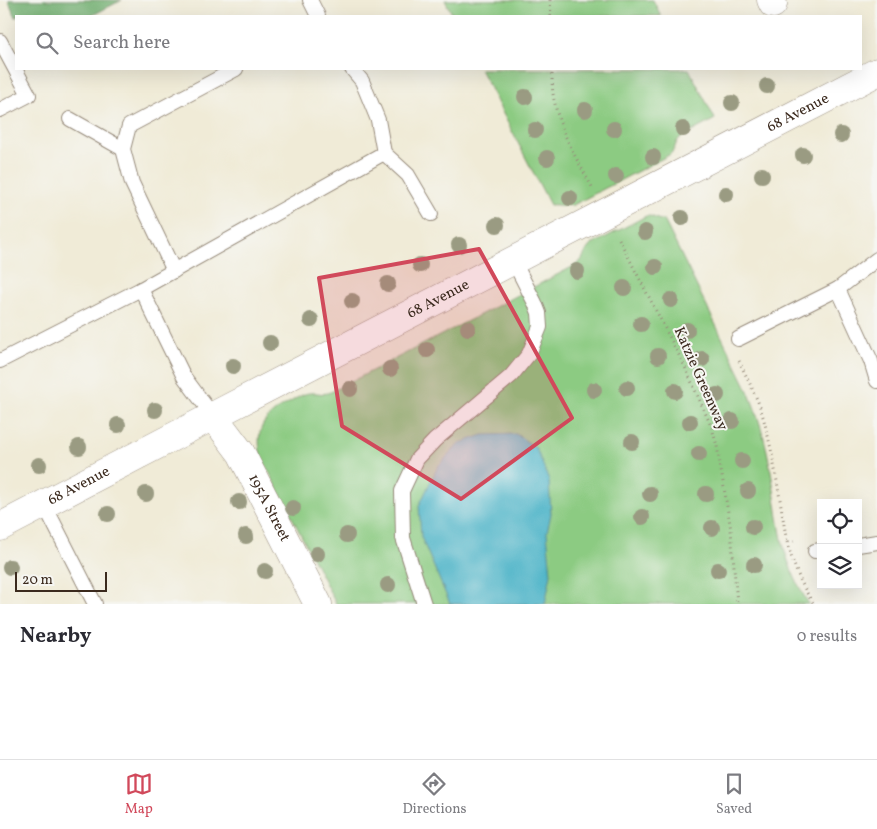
<!DOCTYPE html>
<html lang="en">
<head>
<meta charset="utf-8">
<style>
	:root { --surface:#fff; --page:#f7f7f7; --text:#2b2b33; --muted:#7c7c81; --line:#e1e1e2; --accent:#d1495b }
	body { margin:0; font-family:Vollkorn,serif; background:var(--page); color:var(--text) }
	.controls { position:absolute; right:15px; bottom:15px; display:grid; overflow:hidden; border-radius:0px; box-shadow:0 5px 20px #0002 }
	.controls button { width:45px; height:45px; display:grid; place-items:center; padding:0; border:0; border-bottom:1px solid var(--line); background:var(--surface); color:var(--text); font:25px sans-serif }
	.scale { position:absolute; left:15px; bottom:12px; width:92px; box-sizing:border-box; padding-left:5px; border:2px solid #3b2a1e; border-top:0; font-size:14px; line-height:18px; white-space:nowrap; color:#3b2a1e; -webkit-text-stroke:4px #f6f6f2; paint-order:stroke }
	.list { margin:0; padding:0; list-style:none }
	h2 { display:flex; justify-content:space-between; align-items:center; height:65px; margin:0; padding:0 20px; font-size:21px }
	h2 small { font-size:16px; font-weight:400; color:var(--muted) }
	.icon { flex:none; width:28px; height:28px; fill:none; stroke:currentColor; stroke-width:2; stroke-linecap:round; stroke-linejoin:round }
	.map { position:relative; flex:none; width:877px; height:604px; overflow:hidden }
	.search { position:absolute; background:var(--surface); box-shadow:0 5px 20px #0002; left:15px; right:15px; top:15px; height:55px; display:flex; align-items:center; gap:12px; box-sizing:border-box; padding:0 18px; border-radius:0px; color:var(--muted); font-size:19px }
	.sheet { height:155px; background:var(--surface) }
	nav { display:flex; justify-content:space-around; align-items:center; box-sizing:border-box; height:70px; border-top:1px solid var(--line); background:var(--surface); font-size:14px; color:var(--muted) }
	nav a { display:grid; justify-items:center; gap:2px }
	nav .on { color:var(--accent) }
	.map>svg:first-child { display:block }
	.green { fill:#8ccb82; stroke:#647a50 }
	.forest { fill:#71af70; stroke:#566c47 }
	.water { fill:#49b2c7; stroke:#426e72 }
	.lines { fill:none; stroke-linecap:round; stroke-linejoin:round }
	.service-casing { stroke:#968a7a; stroke-width:16 }
	.minor-casing { stroke:#968a7a; stroke-width:29 }
	.tertiary-casing { stroke:#968a7a; stroke-width:29 }
	.path { stroke:#968a7a; stroke-width:3; stroke-dasharray:1 4; stroke-linecap:butt }
	.service { stroke:#fff; stroke-width:14 }
	.minor { stroke:#fff; stroke-width:28 }
	.tertiary { stroke:#fff; stroke-width:28 }
	.tree { fill:#9a9b82 }
	.marked { fill:#d1495b; fill-opacity:0.2; stroke:#d1495b; stroke-width:4; stroke-linejoin:round }
	.labels { text-anchor:middle; dominant-baseline:central; stroke-width:4; stroke-linejoin:round; paint-order:stroke }
	.street-label { font-size:15px; fill:#3b2a1e; stroke:#f6f6f2 }
</style>
</head>
<body>
<div class="map">
<svg width="877" height="604" viewBox="0 0 877 604">
	<rect width="100%" height="100%" fill="#f6f6f2"/>
	<filter id="ink" filterUnits="userSpaceOnUse"><feTurbulence type="fractalNoise" baseFrequency=".02" numOctaves="2"/><feDisplacementMap in="SourceGraphic" scale="10" xChannelSelector="R" yChannelSelector="G"/><feConvolveMatrix kernelMatrix="1 2 1 2 8 2 1 2 1" color-interpolation-filters="sRGB"/></filter>
	<filter id="wash" filterUnits="userSpaceOnUse"><feTurbulence type="fractalNoise" baseFrequency=".0096" numOctaves="4" result="noise"/><feDisplacementMap in="SourceGraphic" scale="20" xChannelSelector="R" yChannelSelector="G"/><feGaussianBlur stdDeviation="1.12" result="paint"/><feColorMatrix in="noise" values="0 0 0 0 0 0 0 0 0 0 0 0 0 0 0 0 0 1.4 0 .05"/><feComposite in="paint" operator="in"/></filter>
	<g filter="url(#wash)">
		<rect width="100%" height="100%" fill="#f0ebd7"/>
		<g class="green">
			<path d="M445,0H653L661,16H453Z"/>
			<path d="M480,69H689L715,119L680,138C674,143 677,149 669,155L573,205C565,207 558,204 550,205Z"/>
			<path d="M646,216C653,215 657,221 664,220L745,384C756,409 764,434 769,461C775,489 777,520 784,548C789,567 799,588 809,604H336L261,456C254,425 267,415 292,401C297,398 304,393 310,393C320,392 322,396 333,391L578,264C584,259 585,250 591,245Z"/>
		</g>
		<path class="forest" d="M8,0H122L91,16H16V18Z"/>
		<path class="water" d="M516,434L536,448L549,480L551,514L547,532L551,574L545,604H450L421,537L419,506L438,466L460,443L483,435Z"/>
	</g>
	<g filter="url(#ink)">
		<g class="lines">
			<defs>
				<g id="service">
					<path d="M310,0L318,16"/>
					<path d="M0,41L29,95L0,110"/>
					<path d="M70,119L123,149"/>
					<path d="M384,153L408,175L431,214"/>
					<path d="M877,259L838,289L871,361L877,381"/>
					<path d="M174,271L132,183L123,149L129,126L236,69"/>
					<path d="M141,289L384,153L378,120L362,81L352,69"/>
					<path d="M738,339L838,289"/>
					<path d="M0,361L141,289L184,377L213,416"/>
					<path d="M44,504L95,604"/>
					<path d="M858,545L877,542"/>
					<path d="M815,551L821,550"/>
					<path d="M424,604L403,538L402,491L417,459L435,440L511,376L529,354L540,327L539,313L535,303L513,260"/>
				</g>
				<g id="minor">
					<path d="M771,0L773,4"/>
					<path id="s1" d="M213,416L241,453L318,604"/>
				</g>
				<g id="tertiary">
					<path id="s2" d="M0,527L213,416L877,72"/>
				</g>
			</defs>
			<use href="#service" class="service-casing"/>
			<use href="#minor" class="minor-casing"/>
			<use href="#tertiary" class="tertiary-casing"/>
			<g class="path">
				<path d="M550,0L551,16"/>
				<path d="M552,69C552,81 552,93 555,104C561,134 578,161 592,187"/>
				<path d="M619,239L685,367L712,428L717,446L731,530L737,604"/>
				<path d="M739,361C746,376 754,391 760,407C774,451 779,497 787,542L794,541"/>
				<path d="M787,542C793,564 801,586 814,604"/>
			</g>
			<use href="#service" class="service"/>
			<use href="#minor" class="minor"/>
			<use href="#tertiary" class="tertiary"/>
		</g>
		<g class="tree">
			<circle cx="767" cy="86" r="8"/>
			<circle cx="525" cy="97" r="8"/>
			<circle cx="732" cy="103" r="8"/>
			<circle cx="585" cy="110" r="8"/>
			<circle cx="614" cy="129" r="8"/>
			<circle cx="683" cy="129" r="8"/>
			<circle cx="535" cy="130" r="8"/>
			<circle cx="841" cy="135" r="8"/>
			<circle cx="803" cy="155" r="8"/>
			<circle cx="653" cy="157" r="8"/>
			<circle cx="547" cy="158" r="8"/>
			<circle cx="762" cy="175" r="8"/>
			<circle cx="616" cy="176" r="8"/>
			<circle cx="726" cy="194" r="8"/>
			<circle cx="570" cy="198" r="8"/>
			<circle cx="682" cy="218" r="8"/>
			<circle cx="497" cy="225" r="8"/>
			<circle cx="645" cy="232" r="8"/>
			<circle cx="459" cy="245" r="8"/>
			<circle cx="420" cy="265" r="8"/>
			<circle cx="655" cy="267" r="8"/>
			<circle cx="577" cy="271" r="8"/>
			<circle cx="388" cy="284" r="8"/>
			<circle cx="624" cy="288" r="8"/>
			<circle cx="671" cy="300" r="8"/>
			<circle cx="352" cy="301" r="8"/>
			<circle cx="311" cy="320" r="8"/>
			<circle cx="641" cy="324" r="8"/>
			<circle cx="468" cy="328" r="8"/>
			<circle cx="687" cy="330" r="8"/>
			<circle cx="270" cy="343" r="8"/>
			<circle cx="427" cy="350" r="8"/>
			<circle cx="658" cy="356" r="8"/>
			<circle cx="702" cy="359" r="8"/>
			<circle cx="233" cy="366" r="8"/>
			<circle cx="390" cy="369" r="8"/>
			<circle cx="627" cy="388" r="8"/>
			<circle cx="350" cy="389" r="8"/>
			<circle cx="594" cy="390" r="8"/>
			<circle cx="675" cy="391" r="8"/>
			<circle cx="717" cy="395" r="8"/>
			<circle cx="155" cy="410" r="8"/>
			<circle cx="732" cy="421" r="8"/>
			<circle cx="690" cy="422" r="8"/>
			<circle cx="118" cy="425" r="8"/>
			<circle cx="632" cy="442" r="8"/>
			<circle cx="79" cy="447" r="8"/>
			<circle cx="699" cy="454" r="8"/>
			<circle cx="742" cy="461" r="8"/>
			<circle cx="39" cy="465" r="8"/>
			<circle cx="748" cy="491" r="8"/>
			<circle cx="146" cy="494" r="8"/>
			<circle cx="650" cy="494" r="8"/>
			<circle cx="706" cy="494" r="8"/>
			<circle cx="239" cy="502" r="8"/>
			<circle cx="293" cy="508" r="8"/>
			<circle cx="108" cy="514" r="8"/>
			<circle cx="642" cy="517" r="8"/>
			<circle cx="753" cy="527" r="8"/>
			<circle cx="712" cy="528" r="8"/>
			<circle cx="347" cy="535" r="8"/>
			<circle cx="246" cy="536" r="8"/>
			<circle cx="317" cy="554" r="8"/>
			<circle cx="754" cy="565" r="8"/>
			<circle cx="10" cy="567" r="8"/>
			<circle cx="718" cy="570" r="8"/>
			<circle cx="265" cy="571" r="8"/>
			<circle cx="388" cy="585" r="8"/>
		</g>
	</g>
	<path class="marked" d="M479,249L572,418L461,499L342,426L319,278Z"/>
	<g class="labels">
		<g class="street-label">
			<text stroke="none"><textPath href="#s2" startOffset="899">68 Avenue</textPath></text>
			<text stroke="none"><textPath href="#s2" startOffset="494">68 Avenue</textPath></text>
			<text transform="translate(700 379) rotate(66)">Katzie Greenway</text>
			<text stroke="none"><textPath href="#s2" startOffset="89">68 Avenue</textPath></text>
			<text stroke="none"><textPath href="#s1" startOffset="108">195A Street</textPath></text>
		</g>
	</g>
</svg>
<div class="controls">
<button><svg class="icon" aria-label="locate" viewBox="0 0 24 24"><circle cx="12" cy="12" r="6"/><path d="M12 2v4M12 18v4M2 12h4M18 12h4"/></svg></button>
<button><svg class="icon" aria-label="layers" viewBox="0 0 24 24"><path d="M12 4l9 5-9 5-9-5zM3 14l9 5 9-5"/></svg></button>
</div>
<div class="scale">20 m</div>
<div class="search"><svg class="icon" aria-label="search" viewBox="0 0 24 24"><circle cx="10" cy="10" r="6"/><path d="M15 15l6 6"/></svg>Search here</div>
</div>
<section class="sheet">
<h2>Nearby<small>0 results</small></h2>
<ul class="list">
</ul>
</section>
<nav>
<a class="on"><svg class="icon" aria-label="map" viewBox="0 0 24 24"><path d="M3 6l6-2 6 2 6-2v14l-6 2-6-2-6 2zM9 4v14M15 6v14"/></svg>Map</a>
<a><svg class="icon" aria-label="directions" viewBox="0 0 24 24"><path d="M12 3l9 9-9 9-9-9zM9 14v-3h6M13 9l2 2-2 2"/></svg>Directions</a>
<a><svg class="icon" aria-label="saved" viewBox="0 0 24 24"><path d="M7 4h10v16l-5-4-5 4z"/></svg>Saved</a>
</nav>
</body>
</html>
